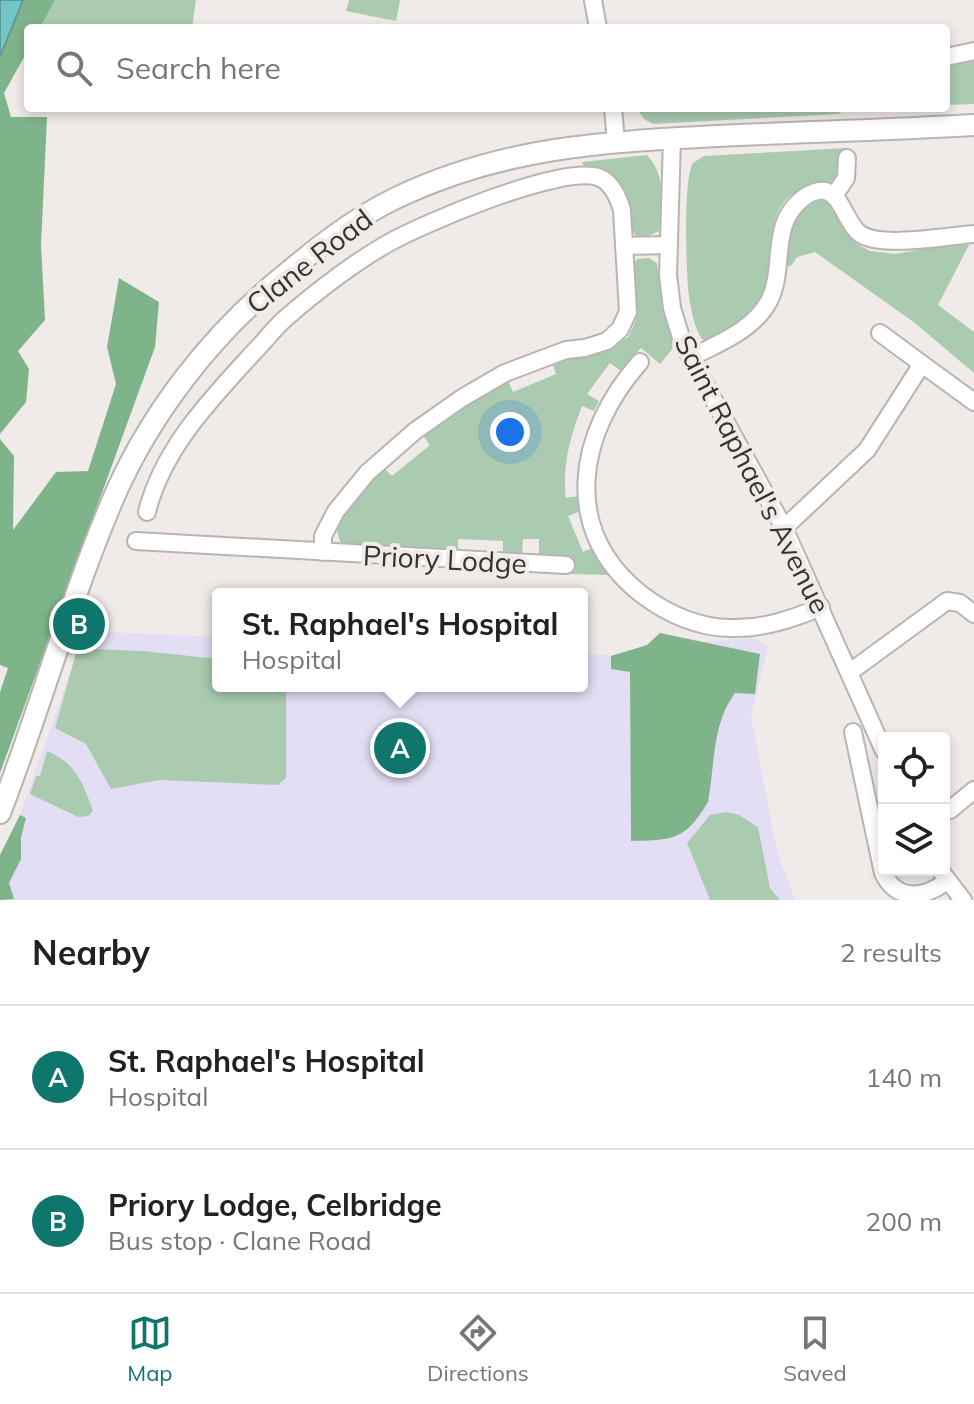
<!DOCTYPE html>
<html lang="en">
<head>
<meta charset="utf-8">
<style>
	:root { --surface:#fff; --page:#f2f2f2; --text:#222; --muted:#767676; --line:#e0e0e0; --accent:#0f766e }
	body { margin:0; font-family:Mulish,sans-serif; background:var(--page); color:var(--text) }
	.controls { position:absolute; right:24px; bottom:24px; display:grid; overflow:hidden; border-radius:8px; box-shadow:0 4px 12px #0003 }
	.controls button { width:72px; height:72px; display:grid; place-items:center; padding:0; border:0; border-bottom:2px solid var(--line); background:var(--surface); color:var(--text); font:40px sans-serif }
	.you { position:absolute; left:510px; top:432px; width:28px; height:28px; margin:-20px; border:6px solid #fff; border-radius:50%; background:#1a73e8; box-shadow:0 0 0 12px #1a73e833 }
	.badge { display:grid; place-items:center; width:52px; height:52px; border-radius:50%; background:var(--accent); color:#fff; font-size:26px; font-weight:700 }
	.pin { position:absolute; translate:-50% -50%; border:4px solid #fff; box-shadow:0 2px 8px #0006 }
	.popup { position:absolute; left:212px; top:588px; width:376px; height:104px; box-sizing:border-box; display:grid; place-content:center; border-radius:8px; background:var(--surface); filter:drop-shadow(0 2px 6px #0005); font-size:26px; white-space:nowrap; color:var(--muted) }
	.popup b { font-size:30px; color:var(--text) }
	.popup::after { content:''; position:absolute; left:50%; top:100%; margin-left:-16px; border:16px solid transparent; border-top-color:var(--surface) }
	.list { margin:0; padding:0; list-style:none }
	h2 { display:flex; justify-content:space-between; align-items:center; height:104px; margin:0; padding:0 32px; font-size:34px }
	h2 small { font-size:26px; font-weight:400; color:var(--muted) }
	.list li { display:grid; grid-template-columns:52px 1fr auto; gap:24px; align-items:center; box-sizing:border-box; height:144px; padding:0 32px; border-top:2px solid var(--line) }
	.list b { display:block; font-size:30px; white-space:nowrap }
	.list p { margin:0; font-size:26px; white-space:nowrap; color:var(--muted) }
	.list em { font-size:26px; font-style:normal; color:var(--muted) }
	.icon { flex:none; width:44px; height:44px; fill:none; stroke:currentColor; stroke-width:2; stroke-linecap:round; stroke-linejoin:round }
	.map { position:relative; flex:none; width:974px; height:900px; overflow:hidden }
	.search { position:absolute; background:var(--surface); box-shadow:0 4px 12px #0003; left:24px; right:24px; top:24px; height:88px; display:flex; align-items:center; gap:20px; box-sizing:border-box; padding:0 28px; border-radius:8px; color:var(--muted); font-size:30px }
	.sheet { height:392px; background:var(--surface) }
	nav { display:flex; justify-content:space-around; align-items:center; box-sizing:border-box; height:112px; border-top:2px solid var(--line); background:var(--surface); font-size:22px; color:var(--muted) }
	nav a { display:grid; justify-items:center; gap:4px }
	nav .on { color:var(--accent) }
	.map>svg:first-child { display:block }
	.medical { fill:#e3def4 }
	.green { fill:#aacbb0 }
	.forest { fill:#7fb48a }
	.water { fill:#71c6c7; stroke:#5f9a9a; stroke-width:2 }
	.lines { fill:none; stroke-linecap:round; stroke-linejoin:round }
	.minor-casing { stroke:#b9b4b2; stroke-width:20 }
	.major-casing { stroke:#b9b4b2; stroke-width:24 }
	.minor { stroke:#fff; stroke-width:16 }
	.major { stroke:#fff; stroke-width:20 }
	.labels { text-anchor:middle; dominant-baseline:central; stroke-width:8; stroke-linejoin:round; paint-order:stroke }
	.street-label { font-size:28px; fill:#353332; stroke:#f0eae8 }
</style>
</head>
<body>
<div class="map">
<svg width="974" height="900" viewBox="0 0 974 900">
	<rect width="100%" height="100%" fill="#f0eae8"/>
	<path class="medical" d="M85,631L218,637V686H582V654L610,655L698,642L753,638L768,646L751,717L777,851L795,900H0V855L20,815Z"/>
	<g class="green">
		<path d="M55,0H196L192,28H40Z"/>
		<path d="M349,0H400L396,21L346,11Z"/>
		<path d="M974,59V104L946,105V66Z"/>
		<path d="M637,108H848L838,114L653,124L644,119Z"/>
		<path d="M847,148L839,162L836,180C821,188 804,184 790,196C761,222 779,265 763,296C753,318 726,331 706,342L701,338C694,326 691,310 689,296C686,276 683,177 693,163C695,162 702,157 704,156Z"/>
		<path d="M647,155C667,177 662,204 659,231L643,239L635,235L600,170L584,166L582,162Z"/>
		<path d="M816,200L829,202L857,244L870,251L895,254L947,245H969L938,305L974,332V373L915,323L815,252L797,257L791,266L784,265C788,239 788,210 816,200Z"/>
		<path d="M649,258L657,263L662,304L674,347L660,364L641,348L621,371L610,363L587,394L599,401L594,411L582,406C570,438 562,464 566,498L579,496L581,511L568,516L583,552L594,547L611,575L569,574L567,557L539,555V539H523L522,554L503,553V541L458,539V552L344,545L340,541L336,528L343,514L383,467L392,476L430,445L422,434L484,392L508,381L513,392L556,374L552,362L578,354L605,350L628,337L636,320L631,265L638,259Z"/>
		<path d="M92,649L143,651L218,659V686H286V778L278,785L159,780L111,789L86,744L55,728L76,653Z"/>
		<path d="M47,751C76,763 83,783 93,811L88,816L78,817L30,794L36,776H40Z"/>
		<path d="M726,812L739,815L758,827L770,888L780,900H710L687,843L710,815Z"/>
	</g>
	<g class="forest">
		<path d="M0,0H55L40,28H28V50L4,93L11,117H47L41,245L45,320L18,351L29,369L26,402L0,434Z"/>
		<path d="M119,278L159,302L155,347L0,773V692L8,668L0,665V439L14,456L13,530L56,472L88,471L116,384L107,347Z"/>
		<path d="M660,633L760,654L755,694L735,693C712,724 715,764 708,802C685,841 672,840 631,841L630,672L611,669V656L647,645Z"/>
		<path d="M20,815L26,818L21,837V859L9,883L14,899L0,900V855Z"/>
	</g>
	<path class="water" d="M0,0H23L0,57Z"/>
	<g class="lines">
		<defs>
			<g id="minor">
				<path d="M593,0L598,28"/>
				<path d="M946,57L974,51"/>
				<path d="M613,108L616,142"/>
				<path d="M672,138L668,275L672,308L683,344L784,528L884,751"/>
				<path d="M834,196L846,178L847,158"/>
				<path d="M624,246L669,245"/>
				<path d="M690,358C718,343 753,331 769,301C786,268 769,225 802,199C808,194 817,190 825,191C842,195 846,223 859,233C879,249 947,236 974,234"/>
				<path d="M640,362C577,433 560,530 641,594C667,614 699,628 731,628C763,629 792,619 821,607"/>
				<path d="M922,364L974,402"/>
				<path d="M147,512C163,448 211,399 254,352C265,341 275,327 287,317C317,291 351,265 385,245C421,224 560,165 598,177C612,182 618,197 622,210L628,312L620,329L607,341L585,348L566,350L505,373L462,398L415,431L367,473L336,511L323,536V552"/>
				<path d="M784,528L867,450L922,364L880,333"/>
				<path d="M136,541L566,565"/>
				<path d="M850,672L947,601L960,603L974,614"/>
				<path d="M853,732L883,873C896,900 922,900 947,881"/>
				<path d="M950,810L974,790"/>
				<path d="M940,870L963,900"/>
			</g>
			<path id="major" d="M0,813C41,707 71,595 117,490C153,411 209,339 275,283C313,251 352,219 396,198C503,147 602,142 718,136C803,132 889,130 974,125"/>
		</defs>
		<use href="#minor" class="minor-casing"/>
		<use href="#major" class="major-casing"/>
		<use href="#minor" class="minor"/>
		<use href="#major" class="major"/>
	</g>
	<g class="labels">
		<g class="street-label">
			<text transform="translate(309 261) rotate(-38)">Clane Road</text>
			<text transform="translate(753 474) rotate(63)">Saint Raphael's Avenue</text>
			<text transform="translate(445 559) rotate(3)">Priory Lodge</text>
		</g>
	</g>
</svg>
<div class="controls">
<button><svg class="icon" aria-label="locate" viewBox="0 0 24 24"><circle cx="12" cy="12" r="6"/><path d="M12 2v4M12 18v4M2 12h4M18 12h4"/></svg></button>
<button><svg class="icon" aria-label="layers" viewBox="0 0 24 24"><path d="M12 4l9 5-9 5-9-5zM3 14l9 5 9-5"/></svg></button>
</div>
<div class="you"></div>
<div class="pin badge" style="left:400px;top:748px">A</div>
<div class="popup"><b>St. Raphael's Hospital</b>Hospital</div>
<div class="pin badge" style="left:79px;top:624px">B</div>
<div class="search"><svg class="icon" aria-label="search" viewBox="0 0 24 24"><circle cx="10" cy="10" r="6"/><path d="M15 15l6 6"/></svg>Search here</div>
</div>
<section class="sheet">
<h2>Nearby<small>2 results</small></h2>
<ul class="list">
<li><span class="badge">A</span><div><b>St. Raphael's Hospital</b><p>Hospital</p></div><em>140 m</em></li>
<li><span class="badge">B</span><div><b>Priory Lodge, Celbridge</b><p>Bus stop · Clane Road</p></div><em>200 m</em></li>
</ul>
</section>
<nav>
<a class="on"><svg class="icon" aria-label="map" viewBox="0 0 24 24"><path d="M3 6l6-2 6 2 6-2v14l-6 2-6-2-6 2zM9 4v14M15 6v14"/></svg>Map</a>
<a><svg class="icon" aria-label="directions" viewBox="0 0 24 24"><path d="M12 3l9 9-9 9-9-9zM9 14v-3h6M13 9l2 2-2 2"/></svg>Directions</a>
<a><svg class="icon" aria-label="saved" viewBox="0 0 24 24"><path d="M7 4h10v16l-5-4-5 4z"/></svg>Saved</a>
</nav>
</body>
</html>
